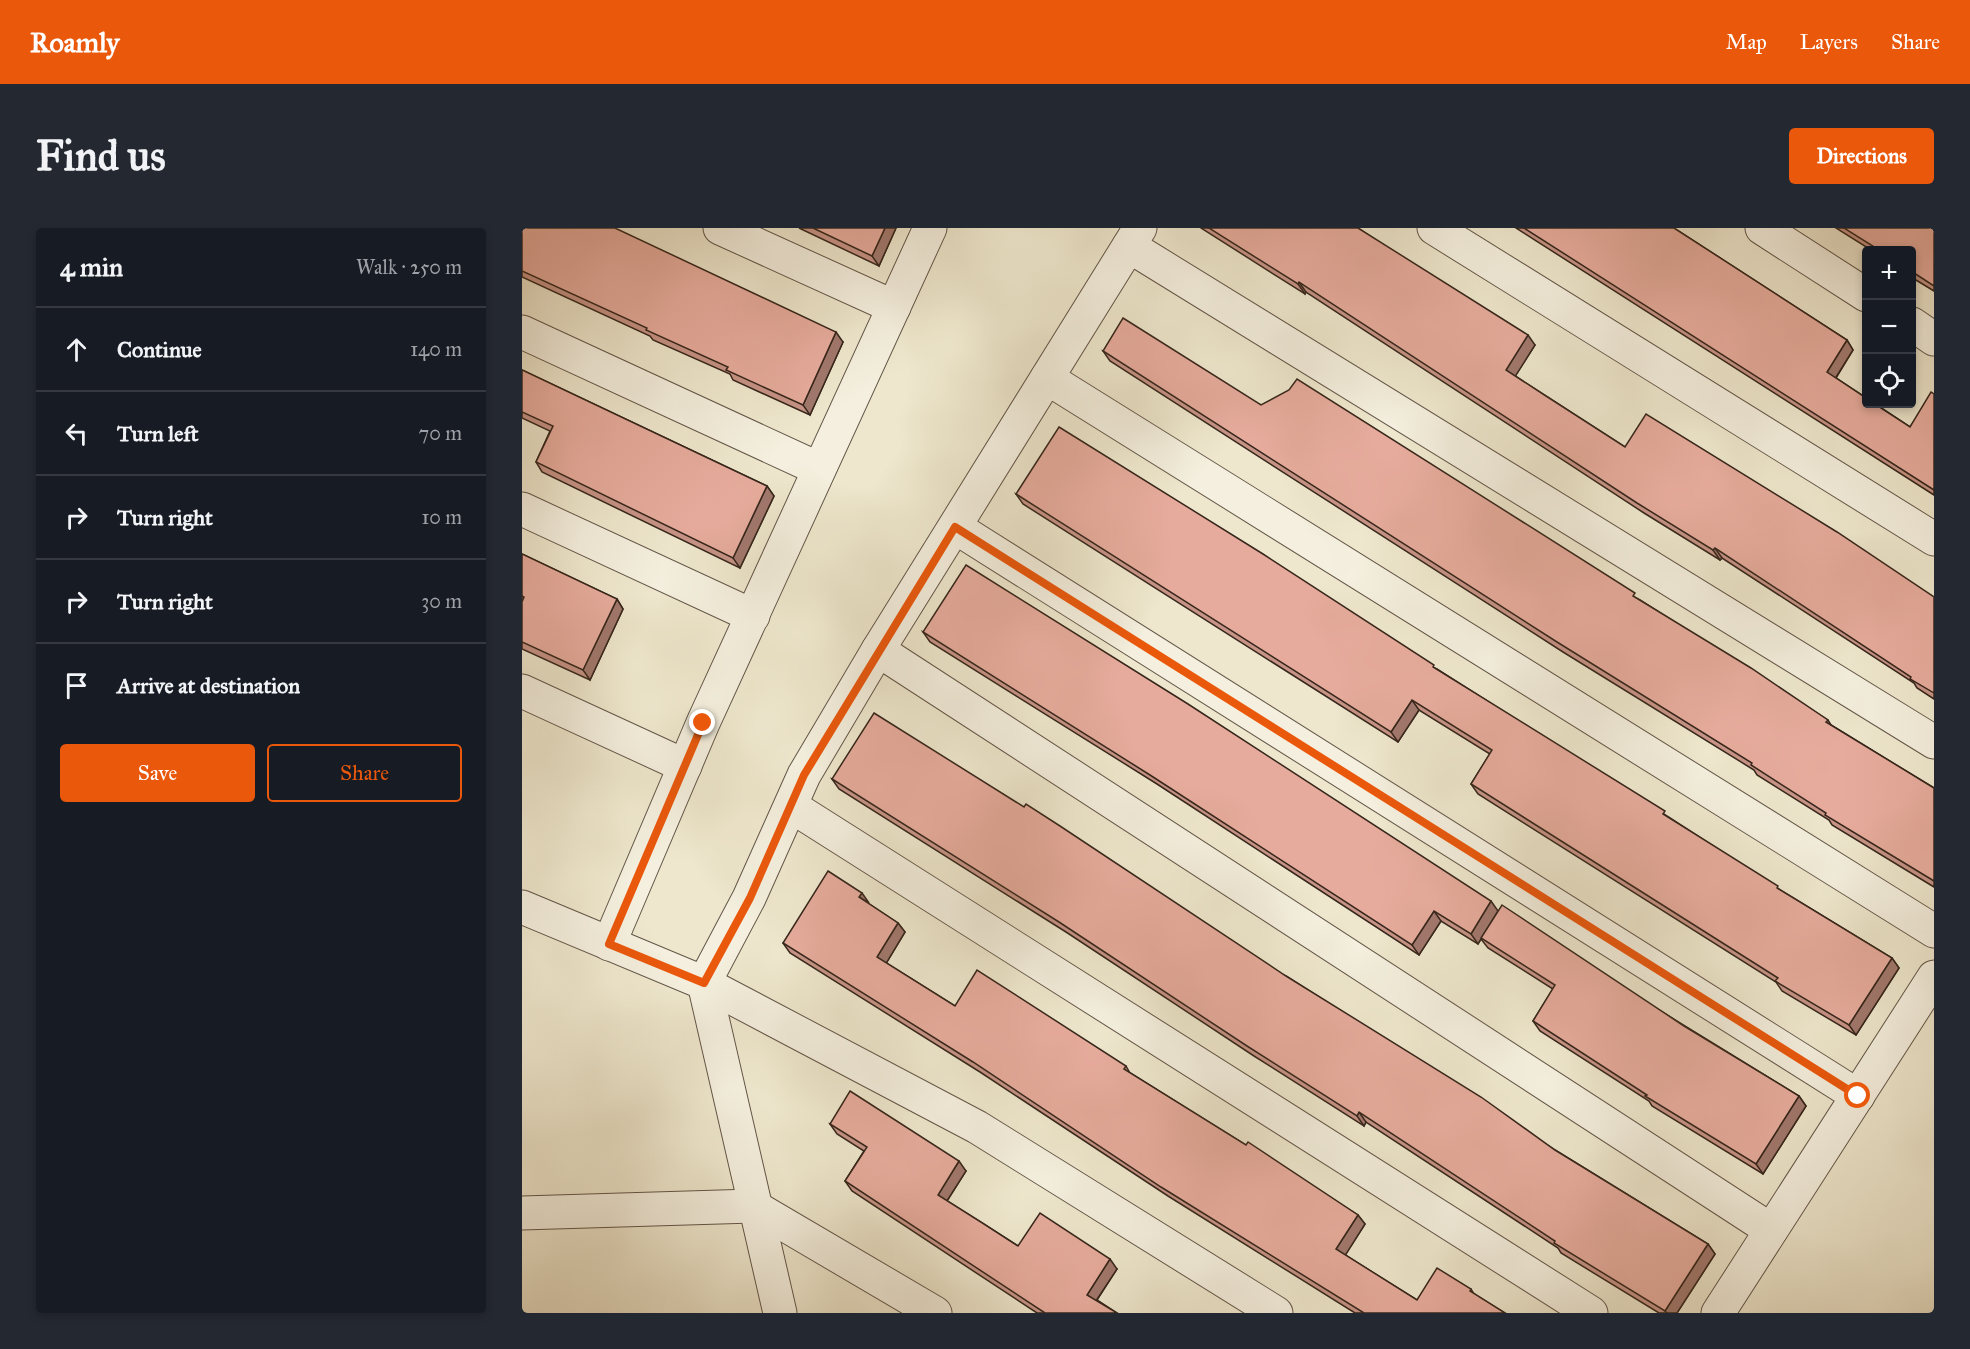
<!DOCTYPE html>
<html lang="en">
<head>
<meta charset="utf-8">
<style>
	:root { --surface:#171b24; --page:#242831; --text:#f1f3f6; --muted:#9ea1a6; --line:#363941; --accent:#ea580c }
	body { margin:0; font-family:"IM FELL Great Primer",serif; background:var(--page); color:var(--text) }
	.controls { position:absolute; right:18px; top:18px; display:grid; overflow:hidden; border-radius:6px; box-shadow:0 3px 9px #0003 }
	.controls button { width:54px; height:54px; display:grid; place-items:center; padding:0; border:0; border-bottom:2px solid var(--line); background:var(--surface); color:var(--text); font:30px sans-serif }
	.stop { position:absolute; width:18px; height:18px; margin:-14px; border:4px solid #ea580c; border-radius:50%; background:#fff }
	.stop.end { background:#ea580c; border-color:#fff; box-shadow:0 2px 6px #0008 }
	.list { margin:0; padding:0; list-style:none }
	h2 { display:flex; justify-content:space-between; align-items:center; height:78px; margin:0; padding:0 24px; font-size:26px }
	h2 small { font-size:20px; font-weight:400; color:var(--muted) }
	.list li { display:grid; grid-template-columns:39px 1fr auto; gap:18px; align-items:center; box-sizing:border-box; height:84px; padding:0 24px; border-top:2px solid var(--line) }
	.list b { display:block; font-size:22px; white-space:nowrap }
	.list em { font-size:20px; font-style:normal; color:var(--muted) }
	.actions { display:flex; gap:12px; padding:18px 24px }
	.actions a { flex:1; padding:14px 0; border:2px solid var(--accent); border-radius:6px; text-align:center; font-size:21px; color:var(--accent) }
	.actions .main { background:var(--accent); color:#fff }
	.icon { flex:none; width:33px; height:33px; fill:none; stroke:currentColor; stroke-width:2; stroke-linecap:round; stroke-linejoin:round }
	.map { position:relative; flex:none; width:1412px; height:1085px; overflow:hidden; border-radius:6px }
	header { display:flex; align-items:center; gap:36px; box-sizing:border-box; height:84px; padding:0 30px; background:var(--accent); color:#fff }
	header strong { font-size:28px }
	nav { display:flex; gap:33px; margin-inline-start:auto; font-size:21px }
	.intro { display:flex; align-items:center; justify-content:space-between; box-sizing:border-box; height:144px; padding:0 36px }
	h1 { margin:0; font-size:42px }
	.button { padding:15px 27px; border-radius:6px; background:var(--accent); color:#fff; font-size:21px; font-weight:700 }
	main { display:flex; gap:36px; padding:0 36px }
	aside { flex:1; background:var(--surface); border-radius:6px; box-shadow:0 3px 9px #0003 }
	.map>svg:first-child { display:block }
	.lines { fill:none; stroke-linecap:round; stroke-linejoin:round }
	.minor-casing { stroke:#645648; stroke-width:35 }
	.minor { stroke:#f4efde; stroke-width:33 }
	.wall { fill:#c69386; stroke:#36261b; stroke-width:1.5 }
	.shaded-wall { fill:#a1786d; stroke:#36261b; stroke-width:1.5 }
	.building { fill:#e6ab9c; stroke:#36261b; stroke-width:1.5 }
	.route { stroke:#ea580c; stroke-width:8 }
</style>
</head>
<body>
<header>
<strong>Roamly</strong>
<nav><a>Map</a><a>Layers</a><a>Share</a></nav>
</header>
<div class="intro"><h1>Find us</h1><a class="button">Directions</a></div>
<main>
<aside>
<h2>4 min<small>Walk · 250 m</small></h2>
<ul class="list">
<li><svg class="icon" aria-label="ahead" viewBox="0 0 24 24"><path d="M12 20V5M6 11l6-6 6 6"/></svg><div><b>Continue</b></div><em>140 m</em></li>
<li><svg class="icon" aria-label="left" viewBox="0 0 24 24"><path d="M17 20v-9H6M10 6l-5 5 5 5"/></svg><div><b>Turn left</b></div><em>70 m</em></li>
<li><svg class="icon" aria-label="right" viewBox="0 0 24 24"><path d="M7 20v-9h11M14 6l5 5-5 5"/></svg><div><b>Turn right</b></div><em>10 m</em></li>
<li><svg class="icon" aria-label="right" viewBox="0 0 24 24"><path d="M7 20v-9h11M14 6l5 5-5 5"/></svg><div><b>Turn right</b></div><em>30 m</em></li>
<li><svg class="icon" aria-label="arrive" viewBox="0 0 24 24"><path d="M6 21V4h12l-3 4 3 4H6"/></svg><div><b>Arrive at destination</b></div></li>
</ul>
<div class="actions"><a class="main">Save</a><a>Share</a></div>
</aside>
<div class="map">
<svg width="1412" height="1085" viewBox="0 0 1412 1085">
	<rect width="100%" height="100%" fill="#eee7cd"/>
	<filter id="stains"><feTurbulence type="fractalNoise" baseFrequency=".00333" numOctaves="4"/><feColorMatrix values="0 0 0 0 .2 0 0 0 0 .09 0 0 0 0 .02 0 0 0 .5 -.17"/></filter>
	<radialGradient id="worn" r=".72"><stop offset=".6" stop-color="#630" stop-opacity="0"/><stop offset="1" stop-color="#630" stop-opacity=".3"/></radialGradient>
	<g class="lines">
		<defs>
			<g id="minor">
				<path d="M198,0L372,79"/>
				<path d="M618,0L356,422L282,547L227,670L182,755L455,899L754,1085"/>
				<path d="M912,0L1412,311"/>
				<path d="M1240,0L1344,67"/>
				<path d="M607,18L1412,514"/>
				<path d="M1390,96L1412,111"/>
				<path d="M0,104L297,241"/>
				<path d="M525,150L1412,703"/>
				<path d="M0,281L231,388"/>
				<path d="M433,299L1336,868"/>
				<path d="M356,422L1249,1002"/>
				<path d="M0,463L163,538"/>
				<path d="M269,578L1069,1085"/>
				<path d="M0,679L182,755L258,1085"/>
				<path d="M87,716L181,495L408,0"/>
				<path d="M0,985L231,978L413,1085"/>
				<path d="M1196,1085L1412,749"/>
			</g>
		</defs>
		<use href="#minor" class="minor-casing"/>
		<use href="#minor" class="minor"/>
	</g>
	<g class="wall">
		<path d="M0,0L321,114L288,187L211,152L208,146L131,112L128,108L0,49Z"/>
		<path d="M277,0H374L357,38Z"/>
		<path d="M679,0H836L1013,117L993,148L1103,219L1412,369V471L1395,460L1392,455L1200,330L1198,332L1122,285L784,64L783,66Z"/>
		<path d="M994,0H1152L1325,112L1331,122L1314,150L1388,199L1412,166V267Z"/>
		<path d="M1314,0H1412V63L1389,49V22H1349Z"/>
		<path d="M581,123L739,177L1118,372L1306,492L1309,497L1412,560V659L1310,597L1307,592L1235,547L1232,542L1041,424L588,133Z"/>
		<path d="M0,142L245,258L252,268L218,340L20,244L14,234L28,203L0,190Z"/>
		<path d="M494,266L915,441L1148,590L1260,663L1370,730L1377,740L1334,807L1260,763L1254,754L956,566L949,556L968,526L897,482L876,514L501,276Z"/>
		<path d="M0,326L95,371L101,381L68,452L0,421Z"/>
		<path d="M401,404L976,683L1277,868L1284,878L1241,946L1130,878L1127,873L1018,803L1011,793L1031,761L966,720L959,711L956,716L919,693L897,727L635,556L408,414Z"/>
		<path d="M310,551L764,748L1033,922L1186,1016L1193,1026L1155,1085H1137L1039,1025L1036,1020L844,894L842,898L732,828L544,704L317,561Z"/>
		<path d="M346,675L376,695L383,704L364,735L433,778L604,838L608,845L836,987L843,996L823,1027L895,1072L949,1061L952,1066L983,1085H833L646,968L458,844L268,725L261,715Z"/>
		<path d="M308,896L444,943L425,973L496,1018L595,1041L575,1072L595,1085H515L330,963L323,953L342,923L315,906Z"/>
	</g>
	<g class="shaded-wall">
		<path d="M363,0H374L357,38L350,28Z"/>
		<path d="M777,54L784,64L783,66L776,56Z"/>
		<path d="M314,104L321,114L288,187L281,177Z"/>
		<path d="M1006,107L1013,117L991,152L984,142Z"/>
		<path d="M1325,112L1331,122L1311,154L1305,144Z"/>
		<path d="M245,258L252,268L218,340L211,330Z"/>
		<path d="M1193,320L1200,330L1198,332L1191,322Z"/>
		<path d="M95,371L101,381L68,452L61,442Z"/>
		<path d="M890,472L897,482L876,514L869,504Z"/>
		<path d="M340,665L347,675L337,669Z"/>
		<path d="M969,673L976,683L956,716L949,706Z"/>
		<path d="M912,683L919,693L897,727L890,717Z"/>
		<path d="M376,695L383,704L362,739L355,729Z"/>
		<path d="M1370,730L1377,740L1334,807L1327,797Z"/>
		<path d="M1277,868L1284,878L1241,946L1234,936Z"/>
		<path d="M837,884L844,894L842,898L835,888Z"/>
		<path d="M437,933L444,943L423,976L416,967Z"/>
		<path d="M836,987L843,996L821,1031L814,1021Z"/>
		<path d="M1186,1016L1193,1026L1155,1085H1145L1143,1083Z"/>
		<path d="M588,1031L595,1041L572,1076L565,1067Z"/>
	</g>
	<g class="building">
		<path d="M0,0H93L314,104L281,177L204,142L206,139L124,102L125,100L0,43Z"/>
		<path d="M291,0H363L350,28Z"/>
		<path d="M687,0H836L1006,107L984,142L1024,168L1103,219L1124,186L1315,304L1412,369V465L1388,451L1389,449L1193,320L1191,322L1115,275L777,54L776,56Z"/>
		<path d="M1002,0H1152L1325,112L1305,144L1344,170V176H1353L1388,199L1409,164L1412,166V262Z"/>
		<path d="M1322,0H1412V58L1389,43V22H1357Z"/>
		<path d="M601,90L739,177L767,162L775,151L1113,365L1111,368L1229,440L1306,492L1304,494L1412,560V653L1303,587L1304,585L1229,537L1230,535L1035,414L581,123Z"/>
		<path d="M0,142L245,258L211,330L14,234L31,198L0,184Z"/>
		<path d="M537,199L741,326L912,437L911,439L1143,583L1141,586L1256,658L1255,660L1370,730L1327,797L1253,753L1256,750L949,556L970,522L890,472L869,504L494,266Z"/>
		<path d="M0,326L95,371L61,442L0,414V374L2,369L0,368Z"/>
		<path d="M444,337L666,476L969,673L949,706L912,683L890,717L628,547L401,404Z"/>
		<path d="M352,485L502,579L504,576L538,598L764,748L959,869L1033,922L1186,1016L1143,1083L1032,1015L1033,1013L837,884L835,888L725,818L537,694L310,551Z"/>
		<path d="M306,643L340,665L337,669L376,695L355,729L433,778L455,742L604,838L602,841L724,917L726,914L836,987L814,1021L895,1072L915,1040L949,1061L948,1063L983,1085H842L639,959L451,834L261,715Z"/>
		<path d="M980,677L1162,798L1277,868L1234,936L1123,868L1125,867L1011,793L1033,757L959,710Z"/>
		<path d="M328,863L437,933L416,967L462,996L496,1018L518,985L588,1031L565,1067L595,1085H523L323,953L345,919L308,896Z"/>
	</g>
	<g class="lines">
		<path class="route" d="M181,495L87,716L182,755L228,670L282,547L433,299L1336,868"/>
	</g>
	<rect width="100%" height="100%" filter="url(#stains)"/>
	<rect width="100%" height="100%" fill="url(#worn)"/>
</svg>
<div class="controls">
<button>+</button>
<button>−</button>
<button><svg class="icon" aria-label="locate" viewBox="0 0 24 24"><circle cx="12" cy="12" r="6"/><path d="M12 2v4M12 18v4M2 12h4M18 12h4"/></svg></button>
</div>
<div class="stop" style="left:1336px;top:868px"></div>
<div class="stop end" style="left:181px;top:495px"></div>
</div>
</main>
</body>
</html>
